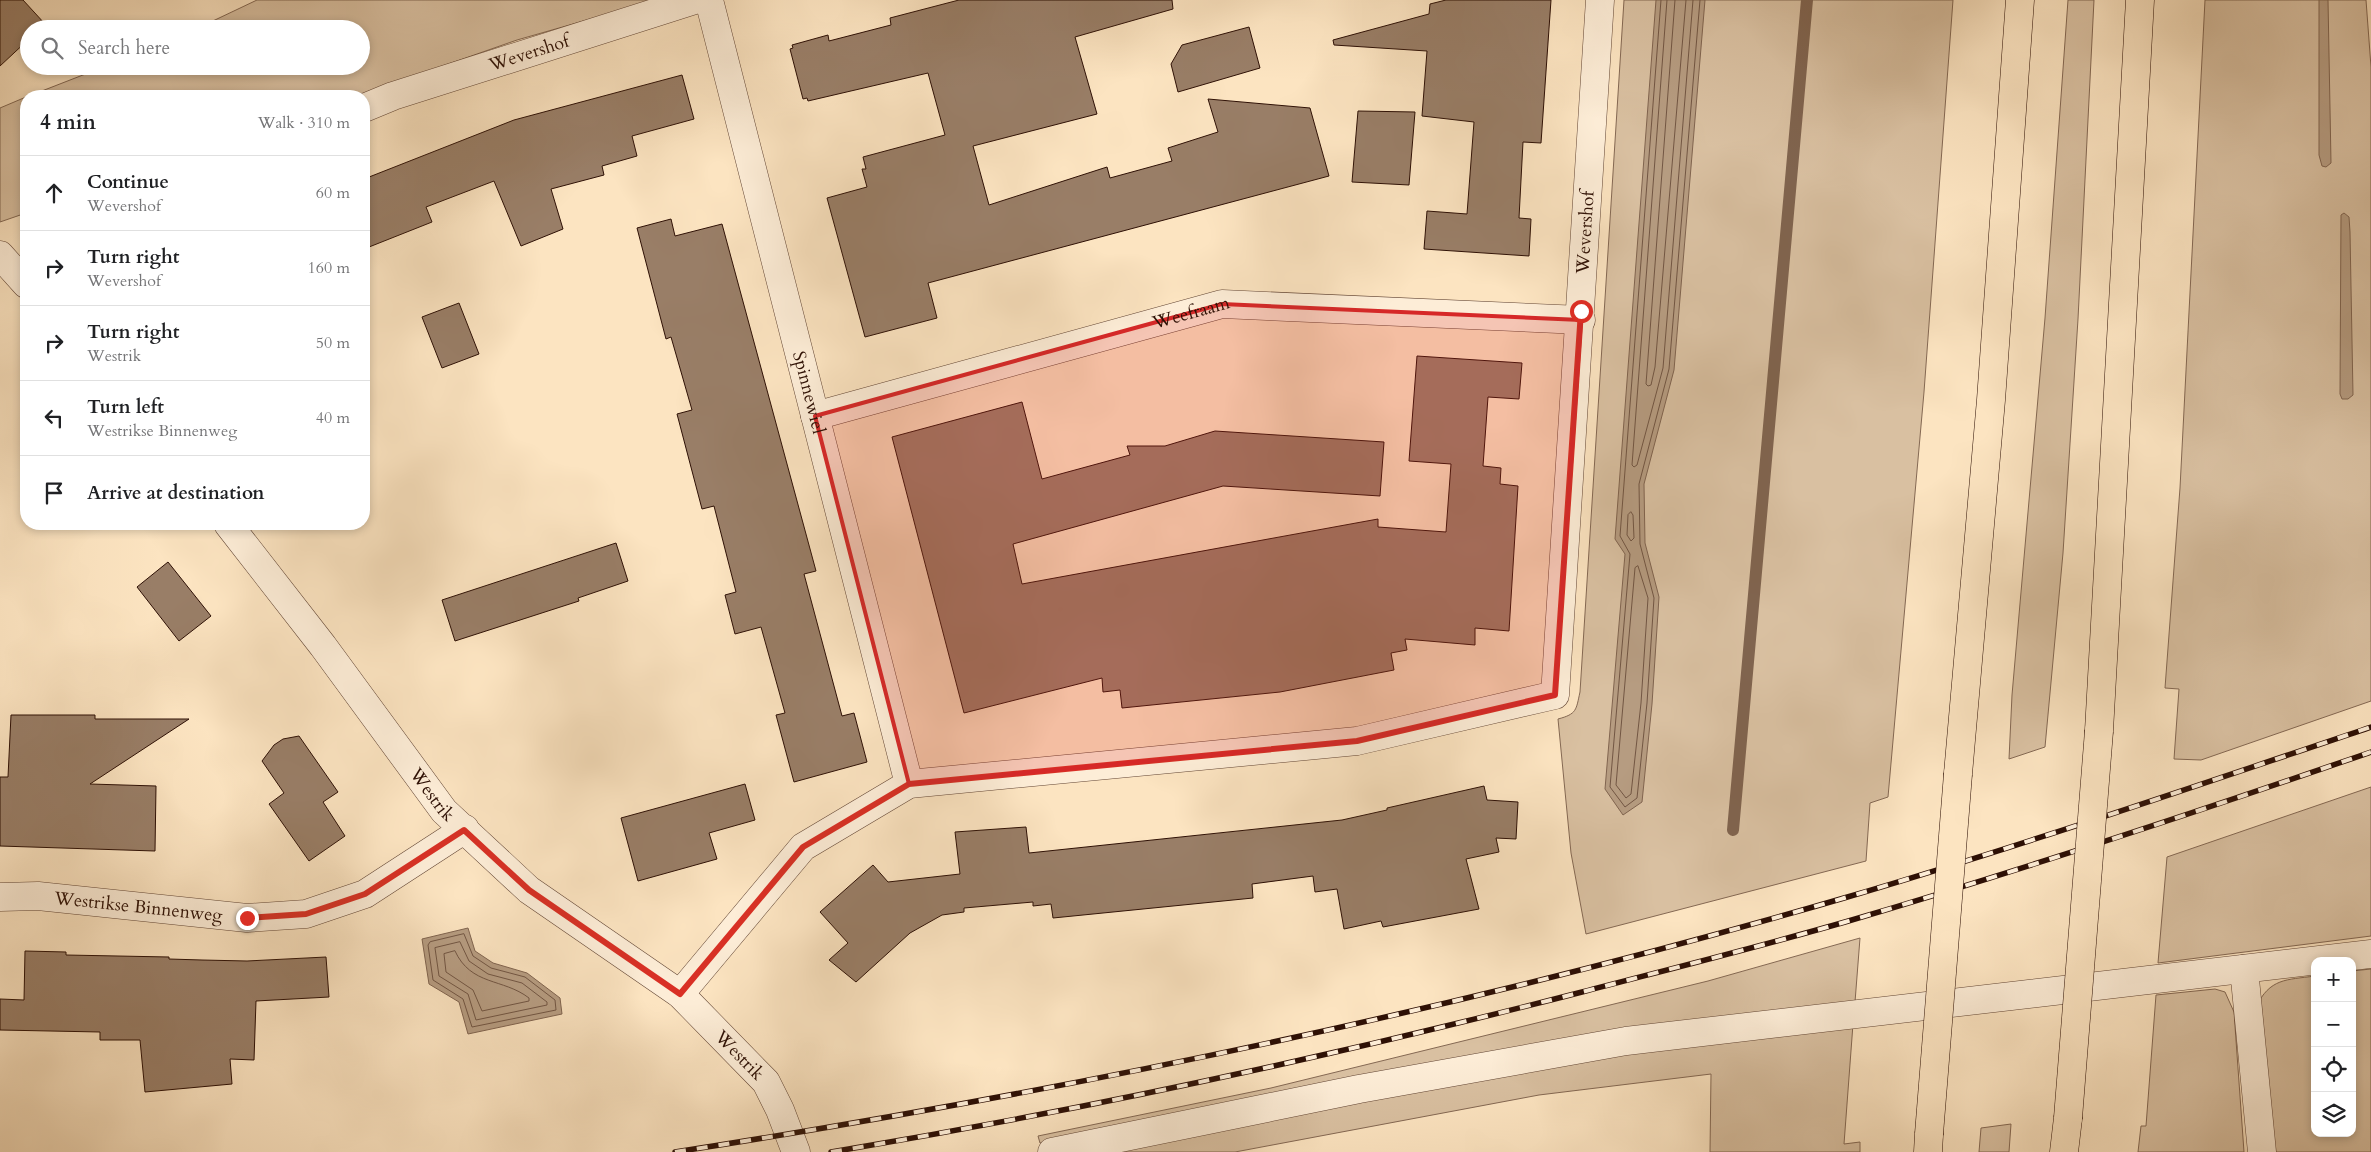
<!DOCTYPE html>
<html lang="en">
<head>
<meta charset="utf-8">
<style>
	:root { --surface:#fff; --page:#f2f2f2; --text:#202124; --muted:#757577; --line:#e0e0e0 }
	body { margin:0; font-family:Cardo,serif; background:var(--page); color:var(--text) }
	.controls { position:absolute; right:15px; bottom:15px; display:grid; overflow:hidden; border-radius:10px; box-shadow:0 2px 8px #0003 }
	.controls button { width:45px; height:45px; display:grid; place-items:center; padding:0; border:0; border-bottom:1px solid var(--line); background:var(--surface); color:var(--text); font:25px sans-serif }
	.stop { position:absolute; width:15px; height:15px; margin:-11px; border:4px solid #d93025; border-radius:50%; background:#fff }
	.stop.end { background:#d93025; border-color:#fff; box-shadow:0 1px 5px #0008 }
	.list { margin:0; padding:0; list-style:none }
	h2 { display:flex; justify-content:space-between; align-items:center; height:65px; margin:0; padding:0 20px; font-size:21px }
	h2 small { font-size:16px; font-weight:400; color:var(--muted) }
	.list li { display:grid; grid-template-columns:32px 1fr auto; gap:15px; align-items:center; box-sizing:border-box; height:75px; padding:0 20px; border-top:1px solid var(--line) }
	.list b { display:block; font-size:19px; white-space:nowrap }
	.list p { margin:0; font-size:16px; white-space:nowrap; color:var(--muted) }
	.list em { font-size:16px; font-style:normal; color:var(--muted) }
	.icon { flex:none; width:28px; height:28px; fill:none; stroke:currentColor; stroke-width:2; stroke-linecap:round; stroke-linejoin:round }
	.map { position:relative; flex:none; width:2371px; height:1152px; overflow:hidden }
	.search { position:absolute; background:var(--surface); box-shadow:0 2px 8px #0003; left:20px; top:20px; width:350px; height:55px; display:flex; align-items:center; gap:12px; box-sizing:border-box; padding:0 18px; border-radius:28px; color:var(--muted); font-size:19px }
	.panel { position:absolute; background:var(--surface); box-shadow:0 2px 8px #0003; left:20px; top:90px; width:350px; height:440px; border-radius:20px }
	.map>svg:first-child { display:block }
	.green { fill:#d9c0a1; stroke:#846853 }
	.water { fill:#b69c81; stroke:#80644f }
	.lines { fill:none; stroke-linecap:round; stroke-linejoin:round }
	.shore { stroke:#725643; stroke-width:1 }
	.stream { stroke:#80644f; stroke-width:12 }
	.building { fill:#997e67; stroke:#2e1005 }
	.minor-casing { stroke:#624534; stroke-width:29 }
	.highway-casing { stroke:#2e1005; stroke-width:29 }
	.minor { stroke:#fdedd7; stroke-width:28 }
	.highway { stroke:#fce4c1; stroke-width:28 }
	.rail-casing { stroke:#2e1005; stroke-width:5.5 }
	.rail { stroke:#fdedd7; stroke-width:4; stroke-dasharray:11; stroke-linecap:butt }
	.highway-bridge-casing { stroke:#2e1005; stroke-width:29; stroke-linecap:butt }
	.highway-bridge { stroke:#fce4c1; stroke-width:28 }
	.route { stroke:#d93025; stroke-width:6 }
	.marked { fill:#d62828; fill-opacity:0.2; stroke:#d62828; stroke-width:4; stroke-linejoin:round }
	.labels { text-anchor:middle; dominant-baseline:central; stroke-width:5; stroke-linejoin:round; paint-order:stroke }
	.street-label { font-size:18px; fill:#2e1005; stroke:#fdedd7 }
</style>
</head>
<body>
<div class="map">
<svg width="2371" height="1152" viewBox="0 0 2371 1152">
	<rect width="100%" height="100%" fill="#fce4c1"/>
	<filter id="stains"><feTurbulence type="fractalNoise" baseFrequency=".004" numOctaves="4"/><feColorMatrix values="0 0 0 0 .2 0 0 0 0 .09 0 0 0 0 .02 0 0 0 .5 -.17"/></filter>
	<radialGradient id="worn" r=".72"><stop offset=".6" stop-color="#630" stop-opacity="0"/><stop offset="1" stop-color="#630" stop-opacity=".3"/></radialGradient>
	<g class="green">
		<path d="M257,0H657L517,40L357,96H29L106,66H361V29H196Z"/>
		<path d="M1624,0H1953L1924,392L1888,797L1870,803L1866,861L1586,934L1571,853L1558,719C1577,714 1576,710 1580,692Z"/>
		<path d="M2068,0H2094L2078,319L2063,553L2045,747L2009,759L2012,695L2045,318Z"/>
		<path d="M2205,0H2366L2371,67V701L2201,760L2174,759L2179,689L2165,688L2180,488Z"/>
		<path d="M26,97V213L0,222V108Z"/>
		<path d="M2371,787V936L2158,963L2167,857Z"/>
		<path d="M1860,938L1855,1002L1391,1074L1040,1143L1038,1136L1271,1088L1708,981Z"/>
		<path d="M2371,969V1152H2265L2256,1007C2270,978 2286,980 2315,976V1133H2352V971Z"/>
		<path d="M2215,989L2225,992L2234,1012L2244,1152H2138L2141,1126H2146L2156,995Z"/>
		<path d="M1853,1024L1844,1144L1860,1142V1152H1710L1711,1074L1539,1095L1235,1152H1104L1540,1065Z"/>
		<path d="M2011,1124L2009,1152H1979L1981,1128Z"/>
	</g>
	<g class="water">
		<path d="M1656,0H1705L1674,370L1644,484L1645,543L1659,597L1652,704L1642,802L1623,815L1605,789L1625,554L1615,539Z"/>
		<path d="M2319,0H2328L2331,163L2326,167L2322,166L2319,155Z"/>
		<path d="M2344,213L2349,217L2350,232L2353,395L2348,399H2342L2340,394L2341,215Z"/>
		<path d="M468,928L475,951L493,963L527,973L560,998L562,1014L468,1034L459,1002L429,984L422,939Z"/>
	</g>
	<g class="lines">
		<g class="shore">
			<path d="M1661,0L1620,536L1630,554L1610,787L1625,807L1637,798L1647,703L1654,598L1640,544L1639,484L1669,369L1700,0"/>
			<path d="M1667,0L1632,465L1634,467L1637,465L1663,368L1693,0"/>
			<path d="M1675,0L1646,384L1648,386L1651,385L1655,367L1686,0"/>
			<path d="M1631,512L1633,515L1634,538L1631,541L1627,535L1628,515Z"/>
			<path d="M1638,566L1648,598L1641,703L1631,794L1626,798L1616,785L1635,568Z"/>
			<path d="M464,934L473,956L491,968L525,977L555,1000L556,1010L472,1027L463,999L433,980L428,945L430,942Z"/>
			<path d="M460,942L469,961L488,974L522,983L547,1002V1005L476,1020L468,994L439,976L435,948Z"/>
			<path d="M455,951C471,986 503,978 529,998V1001L482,1011L473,990L446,972L444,954Z"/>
		</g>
		<path class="stream" d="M1733,830L1807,0"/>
	</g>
	<g class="building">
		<path d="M0,0H23L45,24L40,29H29V39L0,66Z"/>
		<path d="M959,0H1172L1173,9L1075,37L1097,114L973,146L989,205L1107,167L1110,178L1172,161L1168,148L1218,132L1208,99L1310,108L1329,176L928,283L937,318L865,337L827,198L867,187L862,169H866L863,157L945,135L928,73L808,101L807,98L803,99L790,49L793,48L792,45L828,35L829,41L891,25L890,18Z"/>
		<path d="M1446,0H1551L1541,143L1523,142L1519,218L1531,219L1529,256L1424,249L1427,211L1467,214L1474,122L1422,116L1427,51L1334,45L1333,40L1429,14L1430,4Z"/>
		<path d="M1249,27L1260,68L1178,92L1171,64L1182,45Z"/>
		<path d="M682,75L694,119L632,136L637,156L602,166L604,175L551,189L563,229L521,246L494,181L426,207L432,222L364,249V179L514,120Z"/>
		<path d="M1358,111L1415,112L1409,185L1352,182Z"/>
		<path d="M671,219L675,236L722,224L816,571L804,574L842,716L854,713L867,762L794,782L776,715L785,713L761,627L735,634L725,595L736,592L714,506L702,509L677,414L692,410L671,337L666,339L637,228Z"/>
		<path d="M459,303L479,354L442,368L422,317Z"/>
		<path d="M1417,356L1522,363L1519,399L1488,397L1483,466L1501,468L1500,484L1518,486L1509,631L1475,628V645L1405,639L1407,650L1391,653L1394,670L1280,692L1122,708L1120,690L1103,692L1102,678L964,713L892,437L1022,402L1042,479L1130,455L1127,446H1165L1215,431L1384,442L1380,496L1223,486L1013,544L1022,584L1378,519V527L1446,532L1451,464L1409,461Z"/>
		<path d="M616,543L628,581L578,598L579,601L455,641L442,600Z"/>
		<path d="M168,562L211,616L179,641L137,587Z"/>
		<path d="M11,715H95V719H189L90,784L156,786L155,851L0,846V777H8Z"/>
		<path d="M299,736L338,792L323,802L345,836L309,861L269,804L284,793L262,761L274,745L283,739Z"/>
		<path d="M745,784L755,820L709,833L717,859L638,881L621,818Z"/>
		<path d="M1484,786L1487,800L1518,802L1516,839L1496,838L1499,852L1466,859L1479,909L1383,927L1381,921L1344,929L1337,889L1315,892L1313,876L1252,884L1253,898L1053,918L1051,904L1033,906V902L964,908V912L942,915L910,933L856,982L829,960L848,943L820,912L873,865L888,882L960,874L955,832L1026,827L1029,853L1342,820L1387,810V808Z"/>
		<path d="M25,951L66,952V955L169,957V959L202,960L247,961L326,957L329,997L256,1001L254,1060L230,1059L232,1084L145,1092L140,1040H100V1032L0,1030V999L24,1000Z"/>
	</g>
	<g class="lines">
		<defs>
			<g id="minor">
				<path id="s1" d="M709,0L909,784"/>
				<path id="s2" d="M364,108L393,96L695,0"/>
				<path d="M0,255L26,284"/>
				<path id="s3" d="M815,416L1222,304L1581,320"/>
				<path id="s4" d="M228,524L323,646L444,811L529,890L680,994L766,1082L780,1110L796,1152"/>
				<path id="s5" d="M0,897L38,896L247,918L306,914L365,894L465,829"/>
				<path d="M2244,969L2262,1152"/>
				<path id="s6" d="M680,994L803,847L909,784L1357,741L1555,695L1600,0"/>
				<path d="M1052,1152L1359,1089L1626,1041L2371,954"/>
			</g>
			<g id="highway">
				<path d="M2099,731L2140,0"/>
				<path d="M1958,774L1991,400L2020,0"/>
				<path d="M1928,1152L1929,1134"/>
				<path d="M2064,1152L2068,1118"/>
			</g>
		</defs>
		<use href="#minor" class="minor-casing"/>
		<use href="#highway" class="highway-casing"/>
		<use href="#minor" class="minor"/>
		<use href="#highway" class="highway"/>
		<defs>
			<g id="rail">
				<path d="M675,1152C1069,1091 1461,1010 1844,898C2021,846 2196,786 2371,727"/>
				<path d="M831,1152C1084,1110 1334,1056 1582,992C1670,969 1758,947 1845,922C2022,870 2197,812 2371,752"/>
			</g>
		</defs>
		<use href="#rail" class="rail-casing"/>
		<use href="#rail" class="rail"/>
		<defs>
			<g id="highway-bridge">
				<path d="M2068,1118L2099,731"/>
				<path d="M1929,1134L1958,774"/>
			</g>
		</defs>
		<use href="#highway-bridge" class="highway-bridge-casing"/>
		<use href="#highway-bridge" class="highway-bridge"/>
	</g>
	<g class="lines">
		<path class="route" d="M247,918L306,914L365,894L464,830L529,890L680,994L803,847L909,784L1357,741L1555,695L1581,311"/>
	</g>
	<path class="marked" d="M1222,304L1581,320L1555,695L1357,741L909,784L815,416Z"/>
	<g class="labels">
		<g class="street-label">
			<text stroke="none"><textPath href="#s2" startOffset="174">Wevershof</textPath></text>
			<text stroke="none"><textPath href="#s6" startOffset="1432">Wevershof</textPath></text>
			<text stroke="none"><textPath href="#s3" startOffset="390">Weefraam</textPath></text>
			<text stroke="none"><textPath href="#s1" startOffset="405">Spinnewiel</textPath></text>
			<text stroke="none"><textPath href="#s4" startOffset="339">Westrik</textPath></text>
			<text stroke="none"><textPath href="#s5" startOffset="139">Westrikse Binnenweg</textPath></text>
			<text stroke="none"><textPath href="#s4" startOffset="744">Westrik</textPath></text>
		</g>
	</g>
	<rect width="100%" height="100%" filter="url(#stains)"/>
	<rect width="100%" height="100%" fill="url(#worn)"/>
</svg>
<div class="controls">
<button>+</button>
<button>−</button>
<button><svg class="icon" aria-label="locate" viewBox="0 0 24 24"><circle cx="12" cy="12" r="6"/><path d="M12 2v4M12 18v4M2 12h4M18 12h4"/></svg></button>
<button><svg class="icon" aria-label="layers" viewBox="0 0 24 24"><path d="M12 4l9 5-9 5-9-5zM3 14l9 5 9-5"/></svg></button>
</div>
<div class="stop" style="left:1581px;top:311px"></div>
<div class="stop end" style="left:247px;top:918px"></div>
<div class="search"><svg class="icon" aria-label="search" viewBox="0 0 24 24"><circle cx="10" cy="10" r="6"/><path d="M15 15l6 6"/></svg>Search here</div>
<section class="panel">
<h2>4 min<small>Walk · 310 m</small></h2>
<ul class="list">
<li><svg class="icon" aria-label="ahead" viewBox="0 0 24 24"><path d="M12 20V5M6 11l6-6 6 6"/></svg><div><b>Continue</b><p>Wevershof</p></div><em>60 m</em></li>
<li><svg class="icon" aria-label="right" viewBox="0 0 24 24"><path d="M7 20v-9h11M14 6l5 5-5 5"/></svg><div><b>Turn right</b><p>Wevershof</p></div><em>160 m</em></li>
<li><svg class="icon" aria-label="right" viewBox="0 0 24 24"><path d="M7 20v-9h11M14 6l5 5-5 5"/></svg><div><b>Turn right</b><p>Westrik</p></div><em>50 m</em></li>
<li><svg class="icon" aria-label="left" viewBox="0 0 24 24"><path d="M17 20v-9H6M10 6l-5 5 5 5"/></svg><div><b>Turn left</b><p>Westrikse Binnenweg</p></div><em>40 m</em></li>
<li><svg class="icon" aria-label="arrive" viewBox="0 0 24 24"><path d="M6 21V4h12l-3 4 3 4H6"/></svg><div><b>Arrive at destination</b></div></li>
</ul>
</section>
</div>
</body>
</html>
